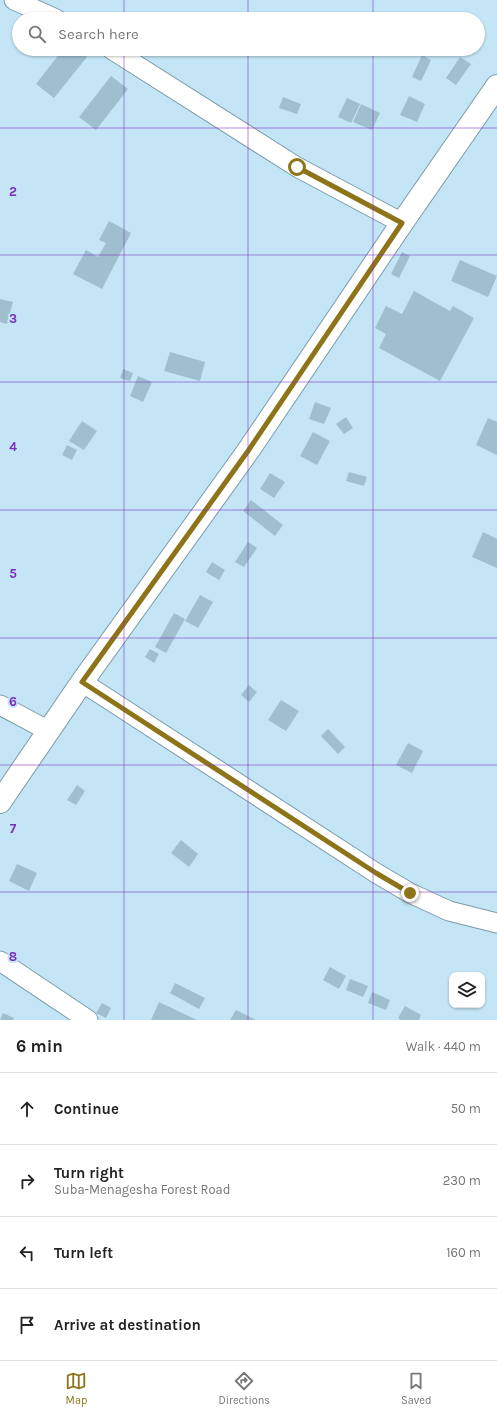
<!DOCTYPE html>
<html lang="en">
<head>
<meta charset="utf-8">
<style>
	:root { --surface:#fff; --page:#f2f2f2; --text:#222; --muted:#767676; --line:#e0e0e0; --accent:#8d7418 }
	body { margin:0; font-family:Karla,sans-serif; background:var(--page); color:var(--text) }
	.controls { position:absolute; right:12px; bottom:12px; display:grid; overflow:hidden; border-radius:8px; box-shadow:0 1px 3px #0004 }
	.controls button { width:36px; height:36px; display:grid; place-items:center; padding:0; border:0; border-bottom:1px solid var(--line); background:var(--surface); color:var(--text); font:20px sans-serif }
	.stop { position:absolute; width:12px; height:12px; margin:-9px; border:3px solid #8d7418; border-radius:50%; background:#fff }
	.stop.end { background:#8d7418; border-color:#fff; box-shadow:0 1px 4px #0008 }
	.list { margin:0; padding:0; list-style:none }
	h2 { display:flex; justify-content:space-between; align-items:center; height:52px; margin:0; padding:0 16px; font-size:17px }
	h2 small { font-size:13px; font-weight:400; color:var(--muted) }
	.list li { display:grid; grid-template-columns:26px 1fr auto; gap:12px; align-items:center; box-sizing:border-box; height:72px; padding:0 16px; border-top:1px solid var(--line) }
	.list b { display:block; font-size:15px; white-space:nowrap }
	.list p { margin:0; font-size:13px; white-space:nowrap; color:var(--muted) }
	.list em { font-size:13px; font-style:normal; color:var(--muted) }
	.icon { flex:none; width:22px; height:22px; fill:none; stroke:currentColor; stroke-width:2; stroke-linecap:round; stroke-linejoin:round }
	.map { position:relative; flex:none; width:497px; height:1020px; overflow:hidden }
	.search { position:absolute; background:var(--surface); box-shadow:0 1px 3px #0004; left:12px; right:12px; top:12px; height:44px; display:flex; align-items:center; gap:10px; box-sizing:border-box; padding:0 14px; border-radius:22px; color:var(--muted); font-size:15px }
	.sheet { height:340px; background:var(--surface) }
	nav { display:flex; justify-content:space-around; align-items:center; box-sizing:border-box; height:56px; border-top:1px solid var(--line); background:var(--surface); font-size:11px; color:var(--muted) }
	nav a { display:grid; justify-items:center; gap:2px }
	nav .on { color:var(--accent) }
	.map>svg:first-child { display:block }
	.building { fill:#9fbfcf }
	.lines { fill:none; stroke-linecap:round; stroke-linejoin:round }
	.minor-casing { stroke:#7b9ba9; stroke-width:21 }
	.tertiary-casing { stroke:#7b9ba9; stroke-width:24 }
	.minor { stroke:#fff; stroke-width:19 }
	.tertiary { stroke:#fff; stroke-width:22 }
	.route { stroke:#8d7418; stroke-width:5 }
	.grid { fill:none; stroke:#7b2cbf; stroke-width:1; stroke-opacity:0.55 }
	.grid-label { font-size:13px; text-anchor:middle; font-weight:bold; fill:#7b2cbf; stroke:#c3e5f5; stroke-width:4; stroke-linejoin:round; paint-order:stroke }
</style>
</head>
<body>
<div class="map">
<svg width="497" height="1020" viewBox="0 0 497 1020">
	<rect width="100%" height="100%" fill="#c3e5f5"/>
	<g class="building">
		<path d="M63,49H77L87,57L54,98L36,84Z"/>
		<path d="M422,55L431,60L421,81L412,77Z"/>
		<path d="M460,57L471,64L456,85L446,78Z"/>
		<path d="M111,76L128,89L96,130L79,117Z"/>
		<path d="M409,96L425,104L417,122L400,115Z"/>
		<path d="M283,97L301,104L297,114L279,108Z"/>
		<path d="M347,98L360,104L351,123L338,117Z"/>
		<path d="M361,104L380,113L372,130L353,122Z"/>
		<path d="M109,221L131,233L102,289L73,274L86,250L98,257L106,243L99,240Z"/>
		<path d="M402,252L410,256L399,278L391,274Z"/>
		<path d="M460,260L497,276L488,297L451,281Z"/>
		<path d="M414,291L450,311L453,306L474,318L440,381L379,348L386,334L375,328L386,306L402,314Z"/>
		<path d="M0,299L13,302L7,324L0,322Z"/>
		<path d="M170,352L205,362L200,381L164,371Z"/>
		<path d="M123,369L133,373L130,381L120,378Z"/>
		<path d="M138,376L152,382L143,402L130,396Z"/>
		<path d="M315,402L331,408L324,424L309,419Z"/>
		<path d="M346,417L353,428L344,434L336,424Z"/>
		<path d="M488,418L497,422V455L476,445Z"/>
		<path d="M82,421L97,431L84,450L69,441Z"/>
		<path d="M313,432L330,441L317,465L300,456Z"/>
		<path d="M67,445L77,450L72,460L62,455Z"/>
		<path d="M349,472L367,477L364,486L346,481Z"/>
		<path d="M270,473L285,482L274,498L260,489Z"/>
		<path d="M251,500L283,525L275,536L243,511Z"/>
		<path d="M483,532L497,539V568L472,557Z"/>
		<path d="M248,542L257,548L244,567L235,562Z"/>
		<path d="M212,562L225,570L219,580L206,572Z"/>
		<path d="M200,595L213,602L198,628L185,621Z"/>
		<path d="M174,613L185,619L166,653L155,647Z"/>
		<path d="M150,649L159,654L154,663L145,657Z"/>
		<path d="M249,685L257,692L249,702L241,695Z"/>
		<path d="M281,700L299,711L286,731L268,720Z"/>
		<path d="M328,729L345,747L338,754L321,736Z"/>
		<path d="M408,743L423,751L412,773L396,765Z"/>
		<path d="M77,785L85,791L76,805L67,800Z"/>
		<path d="M181,840L198,854L189,867L171,853Z"/>
		<path d="M17,864L37,873L29,891L9,881Z"/>
		<path d="M330,967L346,976L339,989L323,980Z"/>
		<path d="M350,979L368,986L363,997L346,990Z"/>
		<path d="M175,983L205,998L199,1009L170,993Z"/>
		<path d="M372,992L390,1000L386,1010L368,1003Z"/>
		<path d="M159,1002L197,1020H151Z"/>
		<path d="M102,1003L111,1008L106,1018L96,1013Z"/>
		<path d="M405,1006L421,1015L419,1020H401L398,1018Z"/>
		<path d="M236,1010L256,1020H230Z"/>
		<path d="M3,1013L14,1018L13,1020H0Z"/>
	</g>
	<g class="lines">
		<defs>
			<g id="minor">
				<path d="M14,0L56,19"/>
				<path d="M111,49L297,167L402,223"/>
				<path d="M82,682L376,873L410,893L449,911L497,923"/>
				<path d="M0,705L49,731"/>
				<path d="M0,961L88,1020"/>
			</g>
			<path id="tertiary" d="M0,802L82,682L248,451L402,223L497,86"/>
		</defs>
		<use href="#minor" class="minor-casing"/>
		<use href="#tertiary" class="tertiary-casing"/>
		<use href="#minor" class="minor"/>
		<use href="#tertiary" class="tertiary"/>
	</g>
	<g class="lines">
		<path class="route" d="M297,167L402,223L248,451L82,682L376,873L410,893"/>
	</g>
	<path class="grid" d="M124,0V19M248,0V19M373,0V19M124,49V1020M248,49V1020M373,49V1020M0,128H497M0,255H497M0,382H497M0,510H497M0,638H497M0,765H497M0,892H497"/>
	<g class="grid-label">
		<text x="13" y="196">2</text>
		<text x="13" y="323">3</text>
		<text x="13" y="451">4</text>
		<text x="13" y="578">5</text>
		<text x="13" y="706">6</text>
		<text x="13" y="833">7</text>
		<text x="13" y="961">8</text>
	</g>
</svg>
<div class="controls">
<button><svg class="icon" aria-label="layers" viewBox="0 0 24 24"><path d="M12 4l9 5-9 5-9-5zM3 14l9 5 9-5"/></svg></button>
</div>
<div class="stop" style="left:297px;top:167px"></div>
<div class="stop end" style="left:410px;top:893px"></div>
<div class="search"><svg class="icon" aria-label="search" viewBox="0 0 24 24"><circle cx="10" cy="10" r="6"/><path d="M15 15l6 6"/></svg>Search here</div>
</div>
<section class="sheet">
<h2>6 min<small>Walk · 440 m</small></h2>
<ul class="list">
<li><svg class="icon" aria-label="ahead" viewBox="0 0 24 24"><path d="M12 20V5M6 11l6-6 6 6"/></svg><div><b>Continue</b></div><em>50 m</em></li>
<li><svg class="icon" aria-label="right" viewBox="0 0 24 24"><path d="M7 20v-9h11M14 6l5 5-5 5"/></svg><div><b>Turn right</b><p>Suba-Menagesha Forest Road</p></div><em>230 m</em></li>
<li><svg class="icon" aria-label="left" viewBox="0 0 24 24"><path d="M17 20v-9H6M10 6l-5 5 5 5"/></svg><div><b>Turn left</b></div><em>160 m</em></li>
<li><svg class="icon" aria-label="arrive" viewBox="0 0 24 24"><path d="M6 21V4h12l-3 4 3 4H6"/></svg><div><b>Arrive at destination</b></div></li>
</ul>
</section>
<nav>
<a class="on"><svg class="icon" aria-label="map" viewBox="0 0 24 24"><path d="M3 6l6-2 6 2 6-2v14l-6 2-6-2-6 2zM9 4v14M15 6v14"/></svg>Map</a>
<a><svg class="icon" aria-label="directions" viewBox="0 0 24 24"><path d="M12 3l9 9-9 9-9-9zM9 14v-3h6M13 9l2 2-2 2"/></svg>Directions</a>
<a><svg class="icon" aria-label="saved" viewBox="0 0 24 24"><path d="M7 4h10v16l-5-4-5 4z"/></svg>Saved</a>
</nav>
</body>
</html>
